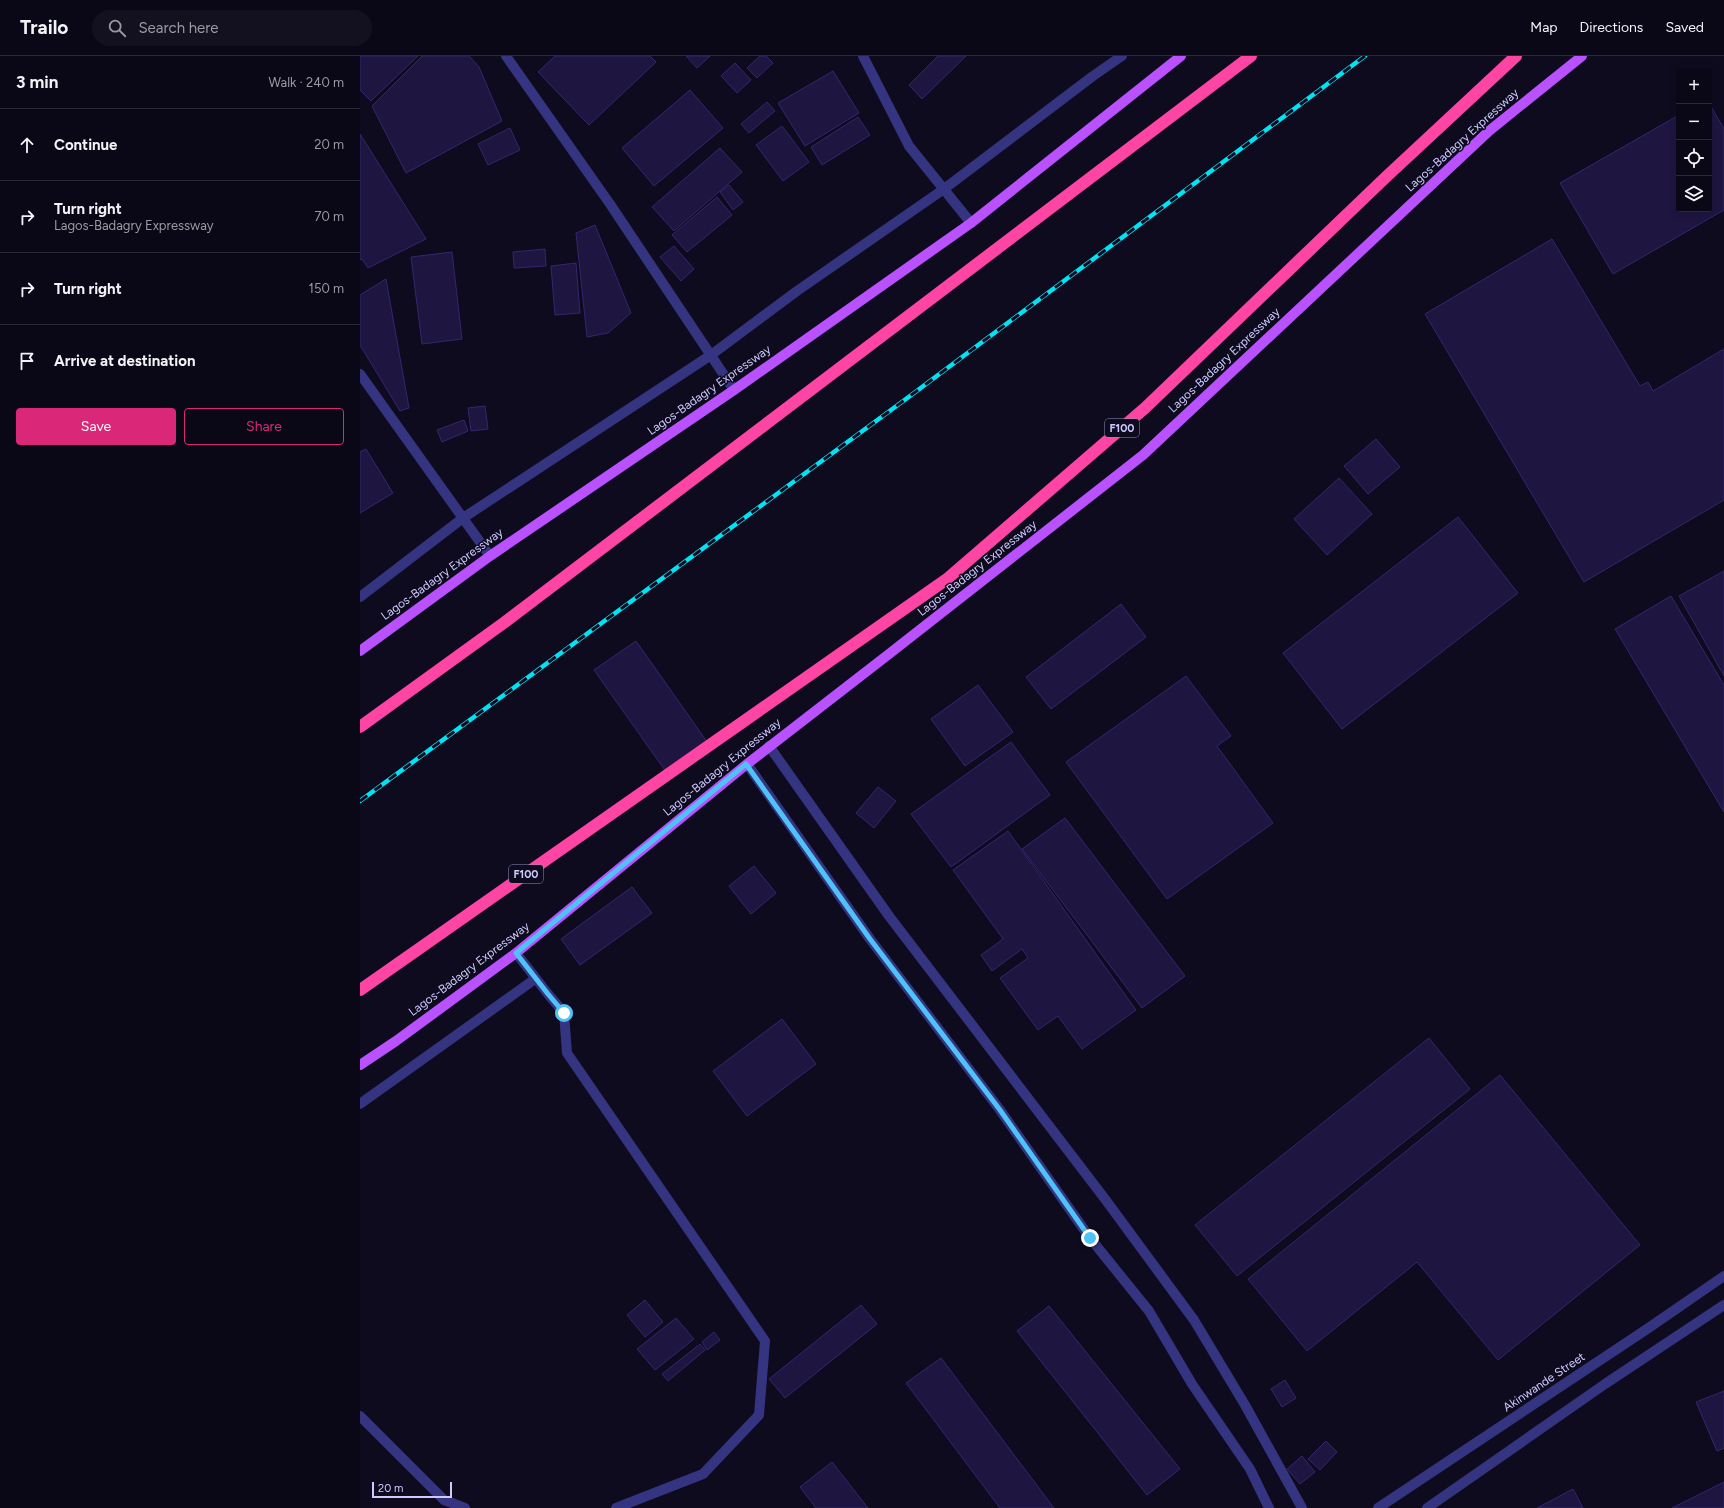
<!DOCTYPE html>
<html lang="en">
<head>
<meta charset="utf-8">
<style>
	:root { --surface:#0a0817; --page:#131120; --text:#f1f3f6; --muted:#999aa1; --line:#2a2936; --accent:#db2777 }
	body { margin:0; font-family:Figtree,sans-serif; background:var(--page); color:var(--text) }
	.controls { position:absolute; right:12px; top:12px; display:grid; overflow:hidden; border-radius:4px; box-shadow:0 2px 10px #0003 }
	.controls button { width:36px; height:36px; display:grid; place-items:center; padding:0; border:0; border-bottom:1px solid var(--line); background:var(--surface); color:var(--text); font:20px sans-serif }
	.scale { position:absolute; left:12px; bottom:10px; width:80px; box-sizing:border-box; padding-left:4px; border:2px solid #cecaff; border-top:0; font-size:11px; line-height:14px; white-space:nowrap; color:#cecaff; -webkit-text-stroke:3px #0e0b1f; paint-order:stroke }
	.stop { position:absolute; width:12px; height:12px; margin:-9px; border:3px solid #4fc3f7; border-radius:50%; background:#fff }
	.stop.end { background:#4fc3f7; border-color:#fff; box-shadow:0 1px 4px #0008 }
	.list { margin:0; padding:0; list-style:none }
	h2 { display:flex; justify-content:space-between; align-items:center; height:52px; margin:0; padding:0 16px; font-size:17px }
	h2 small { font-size:13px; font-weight:400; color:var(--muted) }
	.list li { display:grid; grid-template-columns:26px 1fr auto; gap:12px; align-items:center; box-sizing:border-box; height:72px; padding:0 16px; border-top:1px solid var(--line) }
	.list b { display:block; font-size:15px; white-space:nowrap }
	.list p { margin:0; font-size:13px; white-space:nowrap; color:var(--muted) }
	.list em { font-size:13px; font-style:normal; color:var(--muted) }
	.actions { display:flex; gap:8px; padding:12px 16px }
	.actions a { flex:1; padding:9px 0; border:1px solid var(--accent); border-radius:4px; text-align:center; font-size:14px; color:var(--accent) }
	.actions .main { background:var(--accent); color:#fff }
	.icon { flex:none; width:22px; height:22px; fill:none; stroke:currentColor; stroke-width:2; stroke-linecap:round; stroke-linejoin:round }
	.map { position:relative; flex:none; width:1364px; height:1452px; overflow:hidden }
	header { display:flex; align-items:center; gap:24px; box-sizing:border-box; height:56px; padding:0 20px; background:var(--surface); border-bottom:1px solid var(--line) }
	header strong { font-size:19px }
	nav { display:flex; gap:22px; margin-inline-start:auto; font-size:14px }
	.search { width:280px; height:36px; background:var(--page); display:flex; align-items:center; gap:10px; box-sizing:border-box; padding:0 14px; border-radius:22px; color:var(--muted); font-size:15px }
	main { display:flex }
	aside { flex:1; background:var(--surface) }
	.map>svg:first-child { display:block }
	.building { fill:#1e1641; stroke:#33276e }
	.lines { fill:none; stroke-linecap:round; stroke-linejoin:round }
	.lane { stroke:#353481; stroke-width:10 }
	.street { stroke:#353481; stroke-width:10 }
	.primary { stroke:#b951ff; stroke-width:10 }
	.highway { stroke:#ff45a3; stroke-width:12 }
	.rail-casing { stroke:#00e3f5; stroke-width:4.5 }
	.rail { stroke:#0e0b1f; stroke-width:3; stroke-dasharray:9; stroke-linecap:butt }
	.route { stroke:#4fc3f7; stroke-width:5 }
	.labels { text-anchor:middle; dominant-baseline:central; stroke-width:3; stroke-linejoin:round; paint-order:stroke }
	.shield { fill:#0e0b1f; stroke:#9491bc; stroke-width:1 }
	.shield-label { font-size:11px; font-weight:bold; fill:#cecaff }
	.street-label { font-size:12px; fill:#cecaff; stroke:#0e0b1f }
</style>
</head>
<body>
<header>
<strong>Trailo</strong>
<div class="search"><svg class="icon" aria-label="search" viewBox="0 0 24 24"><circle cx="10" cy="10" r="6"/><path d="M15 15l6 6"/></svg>Search here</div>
<nav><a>Map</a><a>Directions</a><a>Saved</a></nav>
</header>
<main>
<aside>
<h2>3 min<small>Walk · 240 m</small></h2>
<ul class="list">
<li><svg class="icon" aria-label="ahead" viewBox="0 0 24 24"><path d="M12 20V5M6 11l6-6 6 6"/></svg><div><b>Continue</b></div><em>20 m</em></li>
<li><svg class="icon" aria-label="right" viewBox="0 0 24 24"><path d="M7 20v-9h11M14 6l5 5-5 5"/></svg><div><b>Turn right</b><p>Lagos-Badagry Expressway</p></div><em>70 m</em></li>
<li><svg class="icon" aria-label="right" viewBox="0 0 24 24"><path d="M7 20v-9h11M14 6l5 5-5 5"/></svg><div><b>Turn right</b></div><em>150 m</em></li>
<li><svg class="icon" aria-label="arrive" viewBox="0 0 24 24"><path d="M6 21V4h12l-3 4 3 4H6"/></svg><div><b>Arrive at destination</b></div></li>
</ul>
<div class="actions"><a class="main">Save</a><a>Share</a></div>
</aside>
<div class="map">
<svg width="1364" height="1452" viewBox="0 0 1364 1452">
	<rect width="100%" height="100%" fill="#0e0b1f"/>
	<g class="building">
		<path d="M0,0H58L11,45L0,34Z"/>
		<path d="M62,0H109L119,11L142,65L46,117L12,50Z"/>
		<path d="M195,0H290L296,6L229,69L178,16Z"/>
		<path d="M326,0H350L337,12Z"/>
		<path d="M400,0H406L413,7L397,22L387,12Z"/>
		<path d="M578,0H606L562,43L549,29Z"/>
		<path d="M375,7L391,24L377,37L361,20Z"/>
		<path d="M473,15L499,57L445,90L418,47Z"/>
		<path d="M330,34L363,72L294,130L262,92Z"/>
		<path d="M407,46L415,55L389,77L381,68Z"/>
		<path d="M1349,47L1364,73V154L1253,218L1200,127L1319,59V153H1349Z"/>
		<path d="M498,61L510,79L462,109L451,91Z"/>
		<path d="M422,70L449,106L423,125L396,89Z"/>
		<path d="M150,72L160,94L128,109L118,88Z"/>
		<path d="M0,78L66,183L8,212L2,203L0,204Z"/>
		<path d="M360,92L382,116L314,175L292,151Z"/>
		<path d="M369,129L383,146L373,154L360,136Z"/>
		<path d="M357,141L372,159L327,196L312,179Z"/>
		<path d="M235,169L271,257L248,277L227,281L216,177Z"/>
		<path d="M1192,183L1280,330L1288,326L1293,335L1364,293V444L1224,526L1065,258Z"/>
		<path d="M314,190L334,213L321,225L300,201Z"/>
		<path d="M185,193L186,210L154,212L153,196Z"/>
		<path d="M92,196L102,283L62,288L51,201Z"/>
		<path d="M216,207L220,257L195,259L191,210Z"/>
		<path d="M26,223L49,352L40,355L0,289V239Z"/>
		<path d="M125,350L128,373L111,375L108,352Z"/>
		<path d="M104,364L108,375L82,386L77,374Z"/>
		<path d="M1016,383L1040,411L1008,438L984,410Z"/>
		<path d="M6,393L33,437L0,457V396Z"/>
		<path d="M979,422L1012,458L967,499L934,463Z"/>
		<path d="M1098,461L1158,537L982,673L923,597Z"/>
		<path d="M1364,515V620L1319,540Z"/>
		<path d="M1311,540L1364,629V756L1255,573Z"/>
		<path d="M761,548L786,581L691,653L666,621Z"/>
		<path d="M276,585L350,690L309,720L234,614Z"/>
		<path d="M826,620L871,680L857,690L913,767L807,843L706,706Z"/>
		<path d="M618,629L653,676L605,710L571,663Z"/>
		<path d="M651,686L690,739L591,811L551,758Z"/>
		<path d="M518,731L536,745L514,772L496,757Z"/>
		<path d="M705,762L825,920L782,952L662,793Z"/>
		<path d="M648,775L776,954L722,993L698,960L678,974L640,922L668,902L662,893L632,915L621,899L643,883L593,814Z"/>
		<path d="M394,810L416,837L391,858L369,830Z"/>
		<path d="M272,831L292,857L220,909L201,883Z"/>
		<path d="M422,963L456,1008L387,1060L353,1015Z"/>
		<path d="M1069,982L1110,1033L877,1220L835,1169Z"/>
		<path d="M1140,1019L1280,1189L1138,1304L1057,1206L947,1295L888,1223Z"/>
		<path d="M285,1244L303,1266L285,1281L267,1259Z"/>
		<path d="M501,1249L517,1268L425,1342L409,1323Z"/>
		<path d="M689,1250L820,1413L787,1439L657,1275Z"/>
		<path d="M316,1262L334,1283L295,1314L277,1293Z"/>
		<path d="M354,1276L360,1284L347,1294L342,1286Z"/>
		<path d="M340,1288L345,1294L308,1325L302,1318Z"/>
		<path d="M581,1302L694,1452H640L546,1327Z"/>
		<path d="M925,1324L936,1342L922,1351L911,1333Z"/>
		<path d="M1364,1335V1392L1357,1395L1336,1346Z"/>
		<path d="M966,1385L977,1396L960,1414L948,1403Z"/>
		<path d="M942,1400L955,1416L940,1428L927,1413Z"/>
		<path d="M472,1406L508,1452H456L440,1431Z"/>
		<path d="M1364,1426V1452H1312Z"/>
		<path d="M1213,1433L1223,1452H1177Z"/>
	</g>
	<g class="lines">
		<g class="lane">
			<path d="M0,541L103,462L351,299L437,235L584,133L733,20L762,0"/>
			<path d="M156,897L188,938L204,957L207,997L405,1285L399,1359L343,1418L256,1452"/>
			<path d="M0,1048L175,923"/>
			<path d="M0,1360L84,1444L105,1452"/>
		</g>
		<g class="street">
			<path d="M146,0L250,148L374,334"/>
			<path d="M503,0L549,90L611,167"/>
			<path d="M0,318L130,500"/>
			<path d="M409,690L529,860L745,1143L834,1264L885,1349L942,1452"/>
			<path d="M387,708L510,883L640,1054L730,1182L789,1255L832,1328L890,1413L909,1452"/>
			<path d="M1018,1452L1287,1273L1364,1220"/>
			<path d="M1067,1452L1245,1328L1364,1249"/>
		</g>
		<g class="primary">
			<path d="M0,595L130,500L374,334L611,167L821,0"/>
			<path d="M0,1009L36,985L156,897L387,708L529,598L783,399L1129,75L1222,0"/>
		</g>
		<g class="highway">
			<path d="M0,671L145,566L891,0"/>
			<path d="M0,934L587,523L785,352L1026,121L1156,0"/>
		</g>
		<defs>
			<path id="rail" d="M0,745L550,340L1005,0"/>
		</defs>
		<use href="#rail" class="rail-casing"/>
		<use href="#rail" class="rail"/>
	</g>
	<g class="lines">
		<path class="route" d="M204,957L188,938L156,897L386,708L510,883L640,1054L730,1182"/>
	</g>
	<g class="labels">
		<g class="shield">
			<rect x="745" y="363" width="34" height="18" rx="3"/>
			<rect x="149" y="809" width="34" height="18" rx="3"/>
		</g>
		<g class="shield-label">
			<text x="762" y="372">F100</text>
			<text x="166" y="818">F100</text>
		</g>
		<g class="street-label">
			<text transform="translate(1102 84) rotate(-42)">Lagos-Badagry Expressway</text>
			<text transform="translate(864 304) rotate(-43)">Lagos-Badagry Expressway</text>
			<text transform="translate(349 334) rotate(-35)">Lagos-Badagry Expressway</text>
			<text transform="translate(617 512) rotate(-38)">Lagos-Badagry Expressway</text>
			<text transform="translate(82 518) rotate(-36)">Lagos-Badagry Expressway</text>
			<text transform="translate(362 711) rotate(-39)">Lagos-Badagry Expressway</text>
			<text transform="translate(109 913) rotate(-37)">Lagos-Badagry Expressway</text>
			<text transform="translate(1184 1326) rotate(-34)">Akinwande Street</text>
		</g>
	</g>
</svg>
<div class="controls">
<button>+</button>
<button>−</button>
<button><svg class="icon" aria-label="locate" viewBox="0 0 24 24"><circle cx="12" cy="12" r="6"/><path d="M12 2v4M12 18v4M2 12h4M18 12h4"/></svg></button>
<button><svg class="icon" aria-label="layers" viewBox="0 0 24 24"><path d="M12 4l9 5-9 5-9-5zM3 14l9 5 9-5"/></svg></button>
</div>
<div class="scale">20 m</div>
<div class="stop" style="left:204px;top:957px"></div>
<div class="stop end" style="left:730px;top:1182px"></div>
</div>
</main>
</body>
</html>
